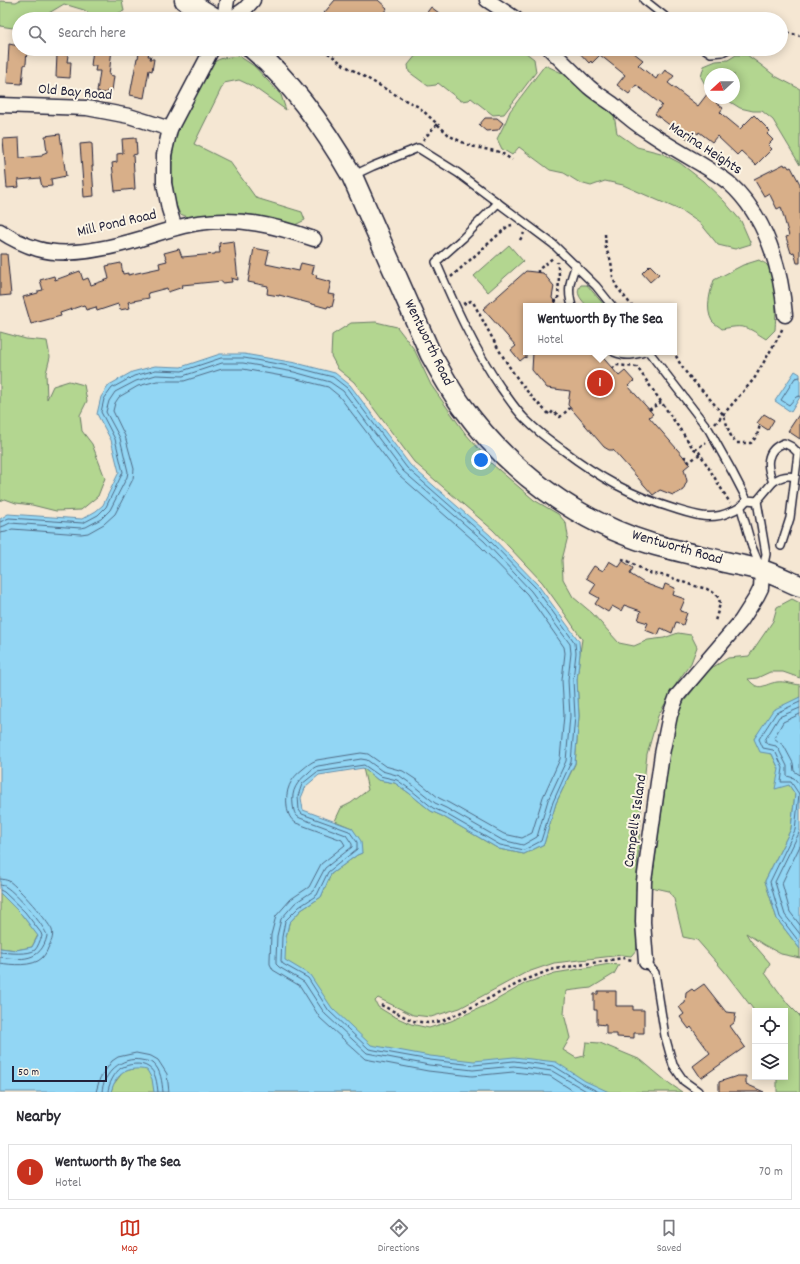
<!DOCTYPE html>
<html lang="en">
<head>
<meta charset="utf-8">
<style>
	:root { --surface:#fff; --page:#f2f2f3; --text:#2b2b33; --muted:#7c7c81; --line:#e1e1e2; --accent:#c8321e }
	body { margin:0; font-family:Dekko,sans-serif; background:var(--page); color:var(--text) }
	.controls { position:absolute; right:12px; bottom:12px; display:grid; overflow:hidden; border-radius:0px; box-shadow:0 2px 10px #0003 }
	.controls button { width:36px; height:36px; display:grid; place-items:center; padding:0; border:0; border-bottom:1px solid var(--line); background:var(--surface); color:var(--text); font:20px sans-serif }
	.compass { position:absolute; left:704px; top:68px; width:36px; height:36px; border-radius:50%; background:var(--surface); box-shadow:0 2px 10px #0003; rotate:249deg }
	.scale { position:absolute; left:12px; bottom:10px; width:95px; box-sizing:border-box; padding-left:4px; border:2px solid #22223b; border-top:0; font-size:11px; line-height:14px; white-space:nowrap; color:#22223b; -webkit-text-stroke:3px #fcf5e5; paint-order:stroke }
	.you { position:absolute; left:481px; top:460px; width:14px; height:14px; margin:-10px; border:3px solid #fff; border-radius:50%; background:#1a73e8; box-shadow:0 0 0 6px #1a73e833 }
	.badge { display:grid; place-items:center; width:26px; height:26px; border-radius:50%; background:var(--accent); color:#fff; font-size:13px; font-weight:700 }
	.pin { position:absolute; translate:-50% -50%; border:2px solid #fff; box-shadow:0 1px 4px #0006 }
	.popup { position:absolute; left:523px; top:303px; width:154px; height:52px; box-sizing:border-box; display:grid; place-content:center; border-radius:0px; background:var(--surface); filter:drop-shadow(0 1px 3px #0005); font-size:13px; white-space:nowrap; color:var(--muted) }
	.popup b { font-size:15px; color:var(--text) }
	.popup::after { content:''; position:absolute; left:50%; top:100%; margin-left:-8px; border:8px solid transparent; border-top-color:var(--surface) }
	.list { margin:0; padding:0; list-style:none }
	h2 { display:flex; justify-content:space-between; align-items:center; height:52px; margin:0; padding:0 16px; font-size:17px }
	h2 small { font-size:13px; font-weight:400; color:var(--muted) }
	.list li { display:grid; grid-template-columns:26px 1fr auto; gap:12px; align-items:center; box-sizing:border-box; height:56px; margin:0 8px 8px; padding:0 8px; border:1px solid var(--line); border-radius:0px }
	.list b { display:block; font-size:15px; white-space:nowrap }
	.list p { margin:0; font-size:13px; white-space:nowrap; color:var(--muted) }
	.list em { font-size:13px; font-style:normal; color:var(--muted) }
	.icon { flex:none; width:22px; height:22px; fill:none; stroke:currentColor; stroke-width:2; stroke-linecap:round; stroke-linejoin:round }
	.map { position:relative; flex:none; width:800px; height:1092px; overflow:hidden }
	.search { position:absolute; background:var(--surface); box-shadow:0 2px 10px #0003; left:12px; right:12px; top:12px; height:44px; display:flex; align-items:center; gap:10px; box-sizing:border-box; padding:0 14px; border-radius:22px; color:var(--muted); font-size:15px }
	.sheet { height:116px; background:var(--surface) }
	nav { display:flex; justify-content:space-around; align-items:center; box-sizing:border-box; height:56px; border-top:1px solid var(--line); background:var(--surface); font-size:11px; color:var(--muted) }
	nav a { display:grid; justify-items:center; gap:2px }
	nav .on { color:var(--accent) }
	.map>svg:first-child { display:block }
	.green { fill:#b3d690; stroke:#6a7c66 }
	.water { fill:#92d6f4; stroke:#658eaa }
	.lines { fill:none; stroke-linecap:round; stroke-linejoin:round }
	.shore { stroke:#4f6a85; stroke-width:1 }
	.building { fill:#d8af89; stroke:#22223b }
	.service-casing { stroke:#22223b; stroke-width:10 }
	.minor-casing { stroke:#22223b; stroke-width:17 }
	.secondary-casing { stroke:#22223b; stroke-width:23 }
	.path { stroke:#22223b; stroke-width:2.5; stroke-dasharray:3 3; stroke-linecap:butt }
	.service { stroke:#fcf5e5; stroke-width:7 }
	.minor { stroke:#fcf5e5; stroke-width:14 }
	.secondary { stroke:#fcf5e5; stroke-width:20 }
	.labels { text-anchor:middle; dominant-baseline:central; stroke-width:4; stroke-linejoin:round; paint-order:stroke }
	.street-label { font-size:15px; fill:#22223b; stroke:#fcf5e5 }
</style>
</head>
<body>
<div class="map">
<svg width="800" height="1092" viewBox="0 0 800 1092">
	<rect width="100%" height="100%" fill="#f5e7d3"/>
	<filter id="ink" filterUnits="userSpaceOnUse"><feTurbulence type="fractalNoise" baseFrequency=".025" numOctaves="2"/><feDisplacementMap in="SourceGraphic" scale="8" xChannelSelector="R" yChannelSelector="G"/><feConvolveMatrix kernelMatrix="1 2 1 2 8 2 1 2 1" color-interpolation-filters="sRGB"/></filter>
	<g filter="url(#ink)">
		<g class="green">
			<path d="M20,0H122L124,11L104,19H98L84,10L64,4L39,19H19V29L0,26V1L16,2Z"/>
			<path d="M421,49H521L534,59L536,72L504,114L493,115L471,98L469,100L461,101L438,83L436,85L428,86L409,72L408,65Z"/>
			<path d="M736,55H747L761,65L775,76L800,89V165L773,120L762,111H753L740,108L724,98H734V74H710V90L707,88L701,77L704,66L716,61L728,60Z"/>
			<path d="M239,56L254,66L281,95L286,110L252,86L239,80L224,83L194,144L230,162L256,198L302,212L305,220L295,225L263,217L245,214L188,217L180,214C170,195 170,161 175,139C178,122 189,105 198,89C202,81 208,66 216,61C222,57 231,57 239,56Z"/>
			<path d="M545,65L564,74L589,96L614,115L617,133L637,147L661,153L680,163L703,181L724,201L741,221L751,244L735,249L718,245L701,224L682,211L623,185L605,181L591,186L580,183L564,173L550,170L519,147L512,155L502,149L497,139L506,121L510,111Z"/>
			<path d="M509,245L523,261L488,292L474,276Z"/>
			<path d="M759,260C761,262 766,263 767,265C778,277 776,315 775,330L766,339C747,327 745,324 722,329C719,326 714,324 712,321C705,309 710,292 714,280L743,265Z"/>
			<path d="M581,285H587L605,306H587C582,300 574,293 581,285Z"/>
			<path d="M376,322L397,327L414,349L431,385L465,433L492,464L534,500L558,514L566,523L568,536L562,560L563,579L573,597L592,613L619,643L634,646L648,640L664,638L678,633L691,635L697,647L691,663L678,681L658,716L647,754L641,810L636,890L638,895L636,908L637,949L631,956L622,955L554,963L525,973L460,1008L431,1017L413,1015L378,998L375,1001L378,1007L391,1015L411,1024L429,1028L451,1021L491,1003L526,983L555,973L610,964L619,965L614,974L591,988L566,991L564,1014L570,1038L563,1050L576,1058L584,1056L586,1042L600,1043L641,1060L666,1081L682,1092H111L113,1085L123,1072L136,1068L266,971L286,937L289,923L301,910L321,897L331,874L357,855L362,853L352,828L335,821L341,808L351,803L368,790L363,768L378,780L395,783L409,793L431,811L442,816L499,849L524,854L544,844L556,803L575,764L579,716L577,680L580,653L582,639L565,614L542,582L493,530L414,462L354,382L338,369L331,356L332,335L351,323Z"/>
			<path d="M0,332L26,339L47,341L50,357L46,373L47,399L53,386L69,381L84,385L87,401L80,415L82,431L92,444L105,478L98,496L81,510L56,511L32,505L16,503L5,499L0,501Z"/>
			<path d="M792,599L800,603V678L783,672H770L757,678L748,679C760,693 763,684 777,682C784,681 793,684 800,685V697L793,701L762,728L754,739L772,754L779,769L795,794L791,829L765,881L777,919L800,949V958L781,954L764,945L746,933L750,940L770,963L765,973L788,1004L800,1016V1092H777V1077H785V1011H755V1013L753,1009L724,971L697,940L683,937L674,899L669,891L651,887L669,759L677,710L710,669L728,658L749,656L773,621L777,607Z"/>
			<path d="M0,893L22,915L38,935L32,947L16,950L0,948Z"/>
		</g>
		<g class="water">
			<path d="M220,354H244L296,363L335,373L350,385L410,465L490,535L538,585L579,641L580,653L577,680L579,716L575,763L556,803L544,844L524,854L499,849L442,816L431,811L409,793L395,783L378,780L363,768L319,775L306,786L301,798L303,810L352,828L361,841L362,853L357,855L331,874L321,897L301,910L289,923L286,937L285,960L310,975L332,1008L371,1045L430,1056L474,1061L514,1057L556,1062L585,1081L609,1092H154L152,1079L147,1070C128,1066 116,1073 111,1092H0V948L16,950L32,947L38,936L22,915L0,893V519L8,514L82,519L96,511L103,505L119,472L111,440L97,414L101,397L109,385L132,372L155,366L181,367Z"/>
			<path d="M795,371L800,374V397L791,412L775,401Z"/>
			<path d="M800,697V949L777,919L765,881L791,829L795,794L789,785L775,789L779,769L772,754L760,752L754,739L773,710Z"/>
		</g>
		<g class="lines">
			<g class="shore">
				<path d="M800,377L795,378L781,400L789,405L796,397L800,396"/>
				<path d="M0,522L9,518L83,523L98,515L106,507L123,472L115,439L101,412L104,399L112,388L134,376L156,370L182,371L221,358H244L295,367L333,377L347,388L407,468L487,538L535,587L575,643L576,653L573,680L575,716L571,762L553,802L541,841L524,850L500,845L444,813L433,808L411,790L397,780L380,776L364,765L317,772L302,784L298,796L299,810L302,814L349,831L357,842V849L328,872L317,895L299,907L285,921L282,937L281,961L283,964L308,978L329,1011L369,1049L430,1060L474,1065L514,1061L554,1066L583,1084L599,1092"/>
				<path d="M0,527L4,526L10,523L81,528L86,527L101,519L110,510L127,477L128,472L120,438L106,412L109,401L115,392L136,381L156,375L183,376L222,363H243L294,372L330,382L343,391L403,471L484,541L531,591L570,644L571,653L568,680L570,716L566,761L548,800L537,837L523,845L502,840L446,808L435,803L414,786L400,776L382,771L367,760L361,759L318,766C314,767 311,770 308,773C297,782 291,790 293,805C294,811 294,815 300,818L346,835L352,844V847L325,868L313,891L295,903L281,919L277,936L276,959V964L279,967L304,982L325,1014L367,1053L429,1065L473,1070L514,1066L552,1071L588,1092"/>
				<path d="M0,533L6,532L12,529L81,534L88,533L104,524L115,514L133,479L134,469L125,436L113,411L115,403L119,397L138,386L157,381H184L222,369H243L293,378L328,387L339,396L399,475L480,546L527,594L564,647L565,653L562,680L564,715L560,759L543,797L532,833L522,838L504,834L449,803L439,798L418,781L403,771L385,766L368,754L361,753L317,760C311,762 308,765 303,769C290,779 285,790 287,807C288,814 290,819 296,823L342,840L345,845L321,864L309,887L291,899L276,916L271,935L270,959V964L273,970L300,986L320,1018L365,1059L428,1071L472,1076L513,1072L550,1076L575,1092"/>
				<path d="M800,702L776,713L759,739L763,748L773,750L776,753L783,768L781,782H791L799,794L795,830L770,882L780,917L800,943"/>
				<path d="M800,708L779,717L765,740L767,744L776,746L779,750L787,766V776L794,778L800,785"/>
				<path d="M800,714L783,722L774,738L784,746L793,763L794,771L800,775"/>
				<path d="M800,831L775,882L785,915L800,934"/>
				<path d="M800,846L782,883L790,912L800,925"/>
				<path d="M0,879C3,879 6,880 9,881C18,887 48,921 52,930C54,937 51,942 48,948C47,951 45,955 42,958C33,967 11,965 0,963"/>
				<path d="M0,885C3,886 4,885 6,887C15,892 46,927 47,936C41,962 21,960 0,957"/>
				<path d="M0,890L4,892L25,912L41,933L42,936C40,940 38,947 35,950C29,955 8,953 0,952"/>
				<path d="M96,1092L100,1078L112,1061L118,1057L136,1053L151,1056L158,1060L167,1074L169,1092"/>
				<path d="M102,1092C103,1073 122,1056 141,1060C145,1061 149,1061 153,1063C161,1070 162,1082 163,1092"/>
				<path d="M108,1092C108,1085 115,1072 121,1068C128,1064 141,1062 148,1067C156,1071 157,1084 158,1092"/>
			</g>
		</g>
		<g class="building">
			<path d="M335,0H378L387,8L379,19H371L364,14L360,19H332L324,13Z"/>
			<path d="M431,7L439,13L435,19H422Z"/>
			<path d="M9,44L19,46V49H27L26,64L24,65L22,84L7,83Z"/>
			<path d="M93,49H112L109,75L114,76L112,91H107L106,93L97,92L100,71H95L96,66H91Z"/>
			<path d="M140,49H150L148,56H151L150,59H154L152,71L149,70L144,98L130,95L137,58H138Z"/>
			<path d="M576,49H629L643,60L638,65L656,79L659,74L661,75L665,70L674,76L668,83L698,106L708,93L710,94V98H715L718,100L716,103L723,108L720,112L723,115L740,129L754,115L770,131L767,134L773,140L768,145L772,149L756,165L741,151L737,155L717,136L712,142L699,132L698,134L694,131L688,139L655,114L662,105L636,85L629,94L617,85L625,75L600,55L592,63L591,61L589,63Z"/>
			<path d="M57,54L68,55L67,62H71L70,78L56,77Z"/>
			<path d="M485,118H497L503,123L498,130L486,131L479,125Z"/>
			<path d="M60,134L66,176L51,179L52,186L42,187L40,178L18,180L19,187L7,188L3,139L19,138L20,158L42,156V154L47,152L45,136Z"/>
			<path d="M136,138L137,154L133,155L135,189L115,191L112,163L117,162V154L123,153L122,139Z"/>
			<path d="M90,143L92,144L93,166H92L94,196L84,197L80,144Z"/>
			<path d="M784,164L785,166L787,165L789,168L791,167L800,184V263H797L794,252L791,253L786,237L789,236L781,207L777,209L769,193L764,196L754,179Z"/>
			<path d="M234,241L238,280L231,278L232,282L222,283V281L182,285L183,287L168,292L167,288L148,293L149,298L128,302L130,308L120,310L118,304L97,311L96,307L86,310L84,305L60,313L61,316L31,324L23,297L38,293V291L43,290L40,280L54,276L55,280L80,271L83,280L88,278L91,285L109,279L106,266L121,263L123,274L128,273V275L160,268L159,263L167,261L164,253L179,249L182,257L215,254V253H220L219,243Z"/>
			<path d="M254,248L269,251L266,264L299,271L301,263L314,266L312,274L317,275L316,278L331,282L328,294L335,295L332,307L328,306L327,308L279,295V296L267,294L268,286L248,282Z"/>
			<path d="M0,254H7L11,295L0,296Z"/>
			<path d="M650,265L659,274L650,282L642,273Z"/>
			<path d="M526,271L543,273L554,286L552,298L558,306H526V358L525,357L520,361L511,350L516,346L483,309Z"/>
			<path d="M533,352H598L619,376L625,371L634,381L628,386L653,414L649,417L690,464L684,469L687,481L683,490L678,493L673,495L660,490L653,495L613,450H609L604,447L568,405L570,391L547,388L532,370Z"/>
			<path d="M800,413V439L788,431Z"/>
			<path d="M764,414L774,420L768,430L757,423Z"/>
			<path d="M609,561L619,567L623,561L633,568L630,574L644,583L663,590L665,584L675,588L673,595L685,599L680,611L687,613L683,625L676,622L672,633L661,628L658,635L645,630L648,623L638,620L641,611L624,605L621,611L612,606L608,612L595,604L599,598L590,593L596,584L586,578L594,566L603,571Z"/>
			<path d="M704,984L726,1012L736,1013L734,1023L730,1026L745,1047L701,1078L693,1066L710,1053L691,1027L689,1029L680,1017L684,1014L679,1007L685,1003L686,993L692,989L694,991Z"/>
			<path d="M598,991H616V1006H633V1010H644V1033H634V1038L617,1037V1034H606V1025L597,1024V1010H594V994H598Z"/>
			<path d="M737,1076H746V1084L764,1092H719V1082Z"/>
		</g>
		<g class="lines">
			<defs>
				<g id="service">
					<path d="M644,0L668,19"/>
					<path d="M705,49L711,53L722,52L728,49"/>
					<path d="M354,175L373,166L418,148L458,173L553,244L596,286L612,306"/>
					<path d="M498,203L463,238L436,262C455,306 474,349 501,388C509,399 516,410 525,419C537,431 550,441 563,450C598,477 632,496 675,509C694,515 711,521 730,512C738,509 741,507 747,500"/>
					<path d="M572,306C567,290 570,280 576,265"/>
					<path d="M614,352C627,357 632,355 645,352"/>
					<path d="M649,352L709,430L733,473L747,500L757,501"/>
					<path d="M773,482C781,476 787,475 795,477"/>
					<path d="M757,501L773,482C766,466 765,450 784,443L792,447L798,453L790,518L781,546"/>
					<path d="M757,501L766,554L763,569"/>
					<path d="M741,508L752,547L760,566"/>
					<path d="M646,962L655,973L665,1036L673,1065L684,1081L698,1091"/>
				</g>
				<g id="minor">
					<path d="M487,0L516,19"/>
					<path d="M224,19L227,0"/>
					<path d="M231,19L245,9L253,0"/>
					<path d="M550,49C563,62 576,75 589,87C597,94 606,99 614,105C625,115 637,125 650,133C666,144 682,153 699,163C709,169 720,176 729,183C766,216 781,268 785,315"/>
					<path d="M0,105L87,108L129,116L170,129"/>
					<path d="M175,228L169,209L164,183V155L170,129L212,49"/>
					<path d="M0,231C12,239 24,245 38,249C69,258 110,248 140,239C159,233 178,226 198,223C240,217 274,225 314,239"/>
					<path d="M646,962L643,922L644,881L662,754L670,715L677,696L741,621L757,596L761,588L762,571"/>
				</g>
				<g id="secondary">
					<path d="M185,0L216,19"/>
					<path d="M253,49C294,84 325,129 352,176L431,355C441,372 450,390 462,406C509,471 576,521 652,544C676,551 701,556 725,562C738,565 751,567 764,571C776,575 788,581 800,586"/>
				</g>
			</defs>
			<use href="#service" class="service-casing"/>
			<use href="#minor" class="minor-casing"/>
			<use href="#secondary" class="secondary-casing"/>
			<g class="path">
				<path d="M256,15L269,19"/>
				<path d="M781,31L800,36"/>
				<path d="M323,49L344,65L403,99L419,107L450,136L470,146L500,152L512,160"/>
				<path d="M423,140L437,124"/>
				<path d="M605,234L606,249L611,261L613,277L616,286L632,306"/>
				<path d="M520,240L524,233"/>
				<path d="M538,273V270L554,257"/>
				<path d="M451,277L508,226L512,225"/>
				<path d="M554,301H558L559,274L557,262"/>
				<path d="M463,304L471,301L473,302C495,343 514,383 550,415L553,411L560,417L570,408"/>
				<path d="M674,350C681,373 701,387 715,405C718,408 721,411 723,415C728,424 728,435 736,443H751L757,436L760,425"/>
				<path d="M612,369L616,365L637,367L693,448L699,452L730,503"/>
				<path d="M649,410L661,402"/>
				<path d="M715,424L754,379L779,336L783,327"/>
				<path d="M695,450L706,442"/>
				<path d="M684,458L685,457L689,462L700,454"/>
				<path d="M622,559L628,561L649,573L667,576L691,585L707,589L714,593L719,598L720,604L715,621"/>
				<path d="M381,1005L413,1021L428,1023L442,1021L466,1010L523,981L550,970L622,958L633,960"/>
			</g>
			<use href="#service" class="service"/>
			<use href="#minor" class="minor"/>
			<use href="#secondary" class="secondary"/>
		</g>
	</g>
	<g class="labels">
		<g class="street-label">
			<text transform="translate(75 93) rotate(5)">Old Bay Road</text>
			<text transform="translate(705 149) rotate(33)">Marina Heights</text>
			<text transform="translate(117 224) rotate(-13)">Mill Pond Road</text>
			<text transform="translate(428 343) rotate(64)">Wentworth Road</text>
			<text transform="translate(677 548) rotate(16)">Wentworth Road</text>
			<text transform="translate(636 821) rotate(-82)">Campell's Island</text>
		</g>
	</g>
</svg>
<div class="controls">
<button><svg class="icon" aria-label="locate" viewBox="0 0 24 24"><circle cx="12" cy="12" r="6"/><path d="M12 2v4M12 18v4M2 12h4M18 12h4"/></svg></button>
<button><svg class="icon" aria-label="layers" viewBox="0 0 24 24"><path d="M12 4l9 5-9 5-9-5zM3 14l9 5 9-5"/></svg></button>
</div>
<svg class="compass" viewBox="-18 -18 36 36"><path d="M0-13l5 13h-10z" fill="#e53935"/><path d="M0 13l5-13h-10z" fill="#7c7c81"/></svg>
<div class="scale">50 m</div>
<div class="you"></div>
<div class="pin badge" style="left:600px;top:383px">1</div>
<div class="popup"><b>Wentworth By The Sea</b>Hotel</div>
<div class="search"><svg class="icon" aria-label="search" viewBox="0 0 24 24"><circle cx="10" cy="10" r="6"/><path d="M15 15l6 6"/></svg>Search here</div>
</div>
<section class="sheet">
<h2>Nearby<small></small></h2>
<ul class="list">
<li><span class="badge">1</span><div><b>Wentworth By The Sea</b><p>Hotel</p></div><em>70 m</em></li>
</ul>
</section>
<nav>
<a class="on"><svg class="icon" aria-label="map" viewBox="0 0 24 24"><path d="M3 6l6-2 6 2 6-2v14l-6 2-6-2-6 2zM9 4v14M15 6v14"/></svg>Map</a>
<a><svg class="icon" aria-label="directions" viewBox="0 0 24 24"><path d="M12 3l9 9-9 9-9-9zM9 14v-3h6M13 9l2 2-2 2"/></svg>Directions</a>
<a><svg class="icon" aria-label="saved" viewBox="0 0 24 24"><path d="M7 4h10v16l-5-4-5 4z"/></svg>Saved</a>
</nav>
</body>
</html>
